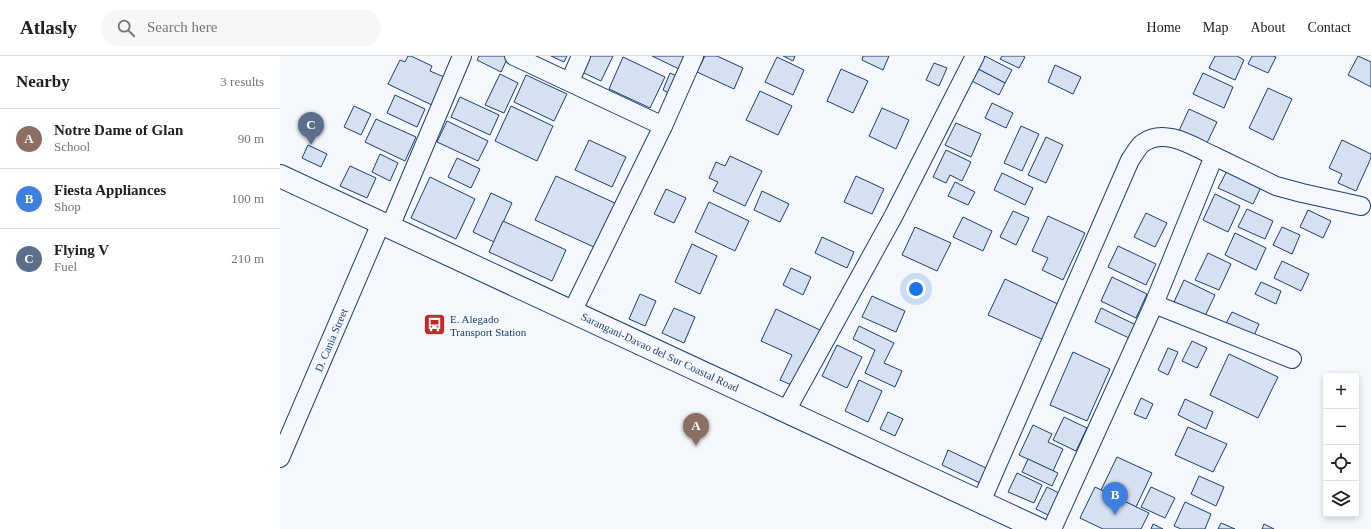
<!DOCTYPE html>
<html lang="en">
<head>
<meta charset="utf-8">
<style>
	:root { --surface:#fff; --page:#f6f6f6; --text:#202124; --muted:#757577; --line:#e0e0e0; --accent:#0b8043 }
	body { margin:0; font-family:Georgia,serif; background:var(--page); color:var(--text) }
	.controls { position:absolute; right:12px; bottom:12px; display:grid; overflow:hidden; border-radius:4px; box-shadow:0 2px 6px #0003 }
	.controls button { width:36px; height:36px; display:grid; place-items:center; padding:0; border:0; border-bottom:1px solid var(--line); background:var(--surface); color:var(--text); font:20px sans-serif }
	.you { position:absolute; left:636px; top:233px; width:14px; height:14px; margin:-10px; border:3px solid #fff; border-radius:50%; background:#1a73e8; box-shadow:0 0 0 6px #1a73e833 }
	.badge { display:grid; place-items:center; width:26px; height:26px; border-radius:50%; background:var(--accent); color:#fff; font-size:13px; font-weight:700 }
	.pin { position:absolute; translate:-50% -33px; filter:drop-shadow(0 1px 2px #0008) }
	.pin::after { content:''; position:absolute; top:21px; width:14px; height:12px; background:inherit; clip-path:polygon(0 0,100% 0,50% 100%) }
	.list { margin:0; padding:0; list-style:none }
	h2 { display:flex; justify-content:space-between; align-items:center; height:52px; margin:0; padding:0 16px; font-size:17px }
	h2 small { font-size:13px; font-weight:400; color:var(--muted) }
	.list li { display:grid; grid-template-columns:26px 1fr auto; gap:12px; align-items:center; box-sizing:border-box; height:60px; padding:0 16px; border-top:1px solid var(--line) }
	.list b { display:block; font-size:15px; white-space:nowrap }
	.list p { margin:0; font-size:13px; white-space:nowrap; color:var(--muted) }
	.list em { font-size:13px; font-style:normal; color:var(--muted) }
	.icon { flex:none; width:22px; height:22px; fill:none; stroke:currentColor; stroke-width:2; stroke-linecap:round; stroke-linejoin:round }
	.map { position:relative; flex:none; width:1091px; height:473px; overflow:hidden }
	header { display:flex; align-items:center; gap:24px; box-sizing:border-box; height:56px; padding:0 20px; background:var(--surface); border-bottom:1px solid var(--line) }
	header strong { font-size:19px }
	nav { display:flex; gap:22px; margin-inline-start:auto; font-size:14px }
	.search { width:280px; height:36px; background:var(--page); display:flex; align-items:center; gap:10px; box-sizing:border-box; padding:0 14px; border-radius:22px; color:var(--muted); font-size:15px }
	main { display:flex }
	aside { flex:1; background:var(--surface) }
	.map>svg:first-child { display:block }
	.building { fill:#d5e0f0; stroke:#1d3f73 }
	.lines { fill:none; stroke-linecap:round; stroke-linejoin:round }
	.street-casing { stroke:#1d3f73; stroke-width:20 }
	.primary-casing { stroke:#1d3f73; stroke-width:24 }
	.street { stroke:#f4f7fb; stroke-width:18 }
	.primary { stroke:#f4f7fb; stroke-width:22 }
	.labels { text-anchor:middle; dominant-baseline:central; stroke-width:3; stroke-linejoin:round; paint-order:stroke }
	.poi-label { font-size:11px; fill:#1d3f73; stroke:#f4f7fb; text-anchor:start }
	.street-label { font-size:11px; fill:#1d3f73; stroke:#f4f7fb }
</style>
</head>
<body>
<header>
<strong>Atlasly</strong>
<div class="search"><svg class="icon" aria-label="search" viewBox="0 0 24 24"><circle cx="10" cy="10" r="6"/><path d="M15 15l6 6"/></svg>Search here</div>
<nav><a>Home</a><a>Map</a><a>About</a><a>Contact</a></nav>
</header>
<main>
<aside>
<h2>Nearby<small>3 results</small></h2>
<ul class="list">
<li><span class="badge" style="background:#8d6e63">A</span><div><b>Notre Dame of Glan</b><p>School</p></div><em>90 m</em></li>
<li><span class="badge" style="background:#3f7fe0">B</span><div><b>Fiesta Appliances</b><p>Shop</p></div><em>100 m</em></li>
<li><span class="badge" style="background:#5c6f8a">C</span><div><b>Flying V</b><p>Fuel</p></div><em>210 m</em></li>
</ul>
</aside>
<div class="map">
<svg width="1091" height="473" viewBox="0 0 1091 473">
	<rect width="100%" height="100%" fill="#f4f7fb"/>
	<g class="building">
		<path d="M128,0H131L152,10L150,15L169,23L156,51L108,28L120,4L125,6Z"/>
		<path d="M199,0H226L228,1L221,16L197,4Z"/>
		<path d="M271,0H287L284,6Z"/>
		<path d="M310,0H333L321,25L302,16Z"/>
		<path d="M372,0H405L399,13Z"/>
		<path d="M425,0H437L463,12L454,33L417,16Z"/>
		<path d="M503,0H515L513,5Z"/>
		<path d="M583,0H609L603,14L582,4Z"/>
		<path d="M705,0L732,14L725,27L698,13Z"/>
		<path d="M722,0H743L745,1L739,12L720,3Z"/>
		<path d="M935,0H957L964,4L955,24L929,12Z"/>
		<path d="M972,0H993L996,1L988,17L968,8Z"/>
		<path d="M1078,0L1091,6V31L1068,19Z"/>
		<path d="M343,1L385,21L370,52L329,33Z"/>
		<path d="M497,1L524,14L513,39L485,26Z"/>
		<path d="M654,7L667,12L659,30L646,24Z"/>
		<path d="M775,9L801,21L793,38L768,26Z"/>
		<path d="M561,13L588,25L573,57L547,45Z"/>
		<path d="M698,13L725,27L719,39L692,25Z"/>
		<path d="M390,17L399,21L391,38L383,34Z"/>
		<path d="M923,17L953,31L944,52L913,38Z"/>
		<path d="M220,18L238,27L224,57L205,49Z"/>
		<path d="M246,19L287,38L274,65L234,46Z"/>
		<path d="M988,32L1012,43L993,84L969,72Z"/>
		<path d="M480,35L512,50L498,79L466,64Z"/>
		<path d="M115,39L145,53L137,71L107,57Z"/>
		<path d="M180,41L219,59L210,79L171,61Z"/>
		<path d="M712,47L733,57L726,72L705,62Z"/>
		<path d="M74,50L91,58L81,79L64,71Z"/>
		<path d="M231,50L273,70L257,105L215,85Z"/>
		<path d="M602,52L629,64L616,93L589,80Z"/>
		<path d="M909,53L937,66L926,89L898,77Z"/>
		<path d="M96,63L136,81L125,105L85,86Z"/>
		<path d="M167,65L208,85L198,105L157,86Z"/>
		<path d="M676,67L701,78L691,101L665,89Z"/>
		<path d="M741,70L759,78L742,115L724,107Z"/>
		<path d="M766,81L783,89L766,127L748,119Z"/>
		<path d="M309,84L346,101L332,131L295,114Z"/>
		<path d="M1062,84L1091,98V102L1076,135L1058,127L1062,118L1049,112Z"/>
		<path d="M28,89L47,98L41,111L22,102Z"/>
		<path d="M666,94L691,106L682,125L670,119L666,127L653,121Z"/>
		<path d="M100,98L118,107L110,125L92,116Z"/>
		<path d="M450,100L482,115L465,150L433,135L438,126L429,122L436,106L445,110Z"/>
		<path d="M177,102L200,113L191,132L168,121Z"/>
		<path d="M70,110L96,122L87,142L60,130Z"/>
		<path d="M948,113L982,129L973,148L938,132Z"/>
		<path d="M722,117L753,132L745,149L714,134Z"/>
		<path d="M276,120L337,148L316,192L255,164Z"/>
		<path d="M576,120L604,133L592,158L564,146Z"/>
		<path d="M150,121L195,143L176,183L131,162Z"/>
		<path d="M675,126L695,136L688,149L668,140Z"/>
		<path d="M386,133L406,142L394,167L374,158Z"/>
		<path d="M482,135L509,148L500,166L474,154Z"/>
		<path d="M211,137L232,147L214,186L193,176Z"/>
		<path d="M935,138L960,150L948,176L923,164Z"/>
		<path d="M429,146L469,165L455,195L415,176Z"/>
		<path d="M967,153L993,165L985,183L958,171Z"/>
		<path d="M1028,154L1051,165L1043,182L1020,171Z"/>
		<path d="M733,155L749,162L736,189L720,181Z"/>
		<path d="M866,157L887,167L875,191L854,181Z"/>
		<path d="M768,160L805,177L783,224L762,214L768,202L752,195Z"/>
		<path d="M683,161L712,175L703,195L673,181Z"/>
		<path d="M223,165L286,194L272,225L209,196Z"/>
		<path d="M635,171L671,187L657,215L622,199Z"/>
		<path d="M1002,171L1020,179L1012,198L993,189Z"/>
		<path d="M955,177L986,192L976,214L945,199Z"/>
		<path d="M542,181L574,196L567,212L535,197Z"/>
		<path d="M412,188L437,200L420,238L395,226Z"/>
		<path d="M838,190L876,208L866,229L828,211Z"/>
		<path d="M928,197L951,208L939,234L915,224Z"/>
		<path d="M1002,205L1029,218L1021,235L994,222Z"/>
		<path d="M511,212L531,221L523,239L503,229Z"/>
		<path d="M832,221L867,238L856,262L821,245Z"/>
		<path d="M725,223L782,250L766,285L708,259Z"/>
		<path d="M904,224L935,239L925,260L894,246Z"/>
		<path d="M981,226L1001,235L996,248L975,238Z"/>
		<path d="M360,238L376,245L365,270L349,263Z"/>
		<path d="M592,240L625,255L616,276L582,261Z"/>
		<path d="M394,252L415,261L404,287L382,277Z"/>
		<path d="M821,252L856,269L849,282L815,266Z"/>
		<path d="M496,253L542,275L516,331L500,324L512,299L481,285Z"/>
		<path d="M952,256L979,268L973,282L945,269Z"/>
		<path d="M579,270L614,287L604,307L622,315L615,331L585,317L595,294L573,283Z"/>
		<path d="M912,285L927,292L917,312L902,305Z"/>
		<path d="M557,289L582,301L567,332L542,320Z"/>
		<path d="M888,292L898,296L888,319L878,314Z"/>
		<path d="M793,296L830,313L807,365L770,349Z"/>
		<path d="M949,298L998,321L978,362L930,339Z"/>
		<path d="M579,324L602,335L588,366L565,355Z"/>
		<path d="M861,342L873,348L866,363L854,358Z"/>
		<path d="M905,343L933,356L926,373L898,359Z"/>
		<path d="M608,356L623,363L615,380L600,373Z"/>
		<path d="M784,361L807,372L796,395L773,384Z"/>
		<path d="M753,369L772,378L768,386L783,393L773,415L739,399Z"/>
		<path d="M908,371L947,388L933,416L895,399Z"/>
		<path d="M668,394L706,412L700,427L662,409Z"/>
		<path d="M837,401L872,417L856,451L821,434Z"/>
		<path d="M748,403L778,417L772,430L742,416Z"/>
		<path d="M737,417L762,429L754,447L728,436Z"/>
		<path d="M919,420L944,431L936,450L911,438Z"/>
		<path d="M767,431L781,438L770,460L756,453Z"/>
		<path d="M815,431L869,457L861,473H823L800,462Z"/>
		<path d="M871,431L895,442L885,462L861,451Z"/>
		<path d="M905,446L931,458L925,473H901L894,470Z"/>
		<path d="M941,467L955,473H938Z"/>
		<path d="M873,468L883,473H871Z"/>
		<path d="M984,468L994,473H982Z"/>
	</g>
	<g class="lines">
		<defs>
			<g id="street">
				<path d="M234,0L383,70"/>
				<path d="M290,25L301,0"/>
				<path d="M110,171L182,0"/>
				<path d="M874,248L1012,303"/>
				<path d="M292,256L383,70L414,0"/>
				<path d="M506,355L614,159L695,0"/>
				<path d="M0,402L101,167"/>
				<path d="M701,446L850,104C854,99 858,90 863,87C885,71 914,91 934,100"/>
				<path d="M772,473L874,248L934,100L996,130L1022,137L1081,150"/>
			</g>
			<path id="primary" d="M0,120L759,473"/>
		</defs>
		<use href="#street" class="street-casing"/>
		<use href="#primary" class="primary-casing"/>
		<use href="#street" class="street"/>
		<use href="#primary" class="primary"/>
	</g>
	<defs>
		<symbol id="bus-square" viewBox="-11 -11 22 22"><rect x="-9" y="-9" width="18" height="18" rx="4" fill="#c62828" stroke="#f4f7fb"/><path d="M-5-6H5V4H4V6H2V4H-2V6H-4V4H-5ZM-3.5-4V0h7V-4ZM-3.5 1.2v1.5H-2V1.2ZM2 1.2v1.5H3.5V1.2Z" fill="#fff"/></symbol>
	</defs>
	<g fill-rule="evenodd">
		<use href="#bus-square" x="142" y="256" width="25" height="25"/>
	</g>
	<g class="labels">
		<g class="poi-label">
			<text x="170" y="263">E. Alegado<tspan x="170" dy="13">Transport Station</tspan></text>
		</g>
		<g class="street-label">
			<text transform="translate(51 284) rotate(-67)">D. Cania Street</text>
			<text transform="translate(380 296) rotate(25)">Sarangani-Davao del Sur Coastal Road</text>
		</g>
	</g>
</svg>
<div class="controls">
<button>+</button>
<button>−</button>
<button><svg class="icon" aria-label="locate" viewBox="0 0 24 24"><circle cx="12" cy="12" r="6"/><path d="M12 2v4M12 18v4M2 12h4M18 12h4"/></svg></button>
<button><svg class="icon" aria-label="layers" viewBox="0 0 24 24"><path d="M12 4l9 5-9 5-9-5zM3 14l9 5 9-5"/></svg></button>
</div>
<div class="you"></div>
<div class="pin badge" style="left:416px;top:390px;background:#8d6e63">A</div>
<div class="pin badge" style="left:835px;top:459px;background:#3f7fe0">B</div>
<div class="pin badge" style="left:31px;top:89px;background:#5c6f8a">C</div>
</div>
</main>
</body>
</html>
